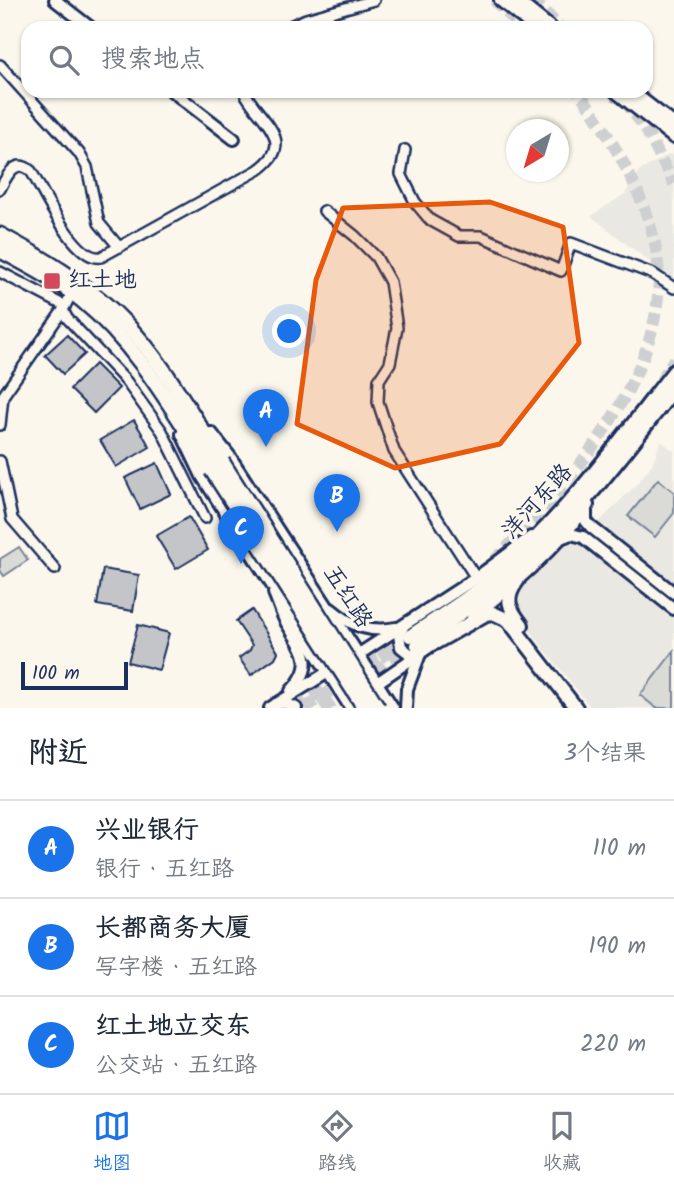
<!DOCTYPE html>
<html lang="zh">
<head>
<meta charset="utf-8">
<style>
	:root { --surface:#fff; --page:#f6f6f7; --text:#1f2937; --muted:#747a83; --line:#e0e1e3; --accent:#1a73e8 }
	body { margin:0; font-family:Kalam,"LXGW WenKai TC",sans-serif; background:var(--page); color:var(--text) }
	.compass { position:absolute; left:506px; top:119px; width:63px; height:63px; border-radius:50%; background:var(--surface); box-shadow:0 2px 5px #0004; rotate:218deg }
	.scale { position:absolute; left:21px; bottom:18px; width:107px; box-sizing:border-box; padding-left:7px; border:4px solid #1b2f5e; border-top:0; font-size:19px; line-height:24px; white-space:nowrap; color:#1b2f5e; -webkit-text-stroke:5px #fbf7ec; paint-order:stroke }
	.you { position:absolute; left:290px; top:332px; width:24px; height:24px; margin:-18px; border:5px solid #fff; border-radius:50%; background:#1a73e8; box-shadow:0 0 0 10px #1a73e833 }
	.badge { display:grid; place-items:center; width:46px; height:46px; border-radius:50%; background:var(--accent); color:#fff; font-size:23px; font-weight:700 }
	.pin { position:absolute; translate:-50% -58px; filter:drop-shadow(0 2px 4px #0008) }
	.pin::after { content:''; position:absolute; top:37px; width:24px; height:21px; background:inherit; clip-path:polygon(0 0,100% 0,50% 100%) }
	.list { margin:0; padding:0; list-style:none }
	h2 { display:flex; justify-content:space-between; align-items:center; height:91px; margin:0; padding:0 28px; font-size:30px }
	h2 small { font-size:23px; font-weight:400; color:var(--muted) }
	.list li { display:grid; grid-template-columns:46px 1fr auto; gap:21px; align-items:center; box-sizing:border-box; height:98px; padding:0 28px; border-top:2px solid var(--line) }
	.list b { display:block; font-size:26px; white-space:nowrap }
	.list p { margin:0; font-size:23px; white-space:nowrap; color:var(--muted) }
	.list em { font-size:23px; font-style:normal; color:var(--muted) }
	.icon { flex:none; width:38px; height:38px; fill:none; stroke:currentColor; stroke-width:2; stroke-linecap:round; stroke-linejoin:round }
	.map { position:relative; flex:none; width:674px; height:708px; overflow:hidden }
	.search { position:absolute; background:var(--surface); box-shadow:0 2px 5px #0004; left:21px; right:21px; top:21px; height:77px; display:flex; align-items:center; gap:18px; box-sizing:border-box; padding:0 24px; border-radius:21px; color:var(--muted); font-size:26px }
	.sheet { height:385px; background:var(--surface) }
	nav { display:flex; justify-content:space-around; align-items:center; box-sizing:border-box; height:98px; border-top:2px solid var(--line); background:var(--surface); font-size:19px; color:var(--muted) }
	nav a { display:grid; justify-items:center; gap:4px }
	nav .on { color:var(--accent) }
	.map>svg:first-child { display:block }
	.built { fill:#eae8e2 }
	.green { fill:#dadad7; stroke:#7a849a; stroke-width:2 }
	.building { fill:#c3c5c9; stroke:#1b2f5e; stroke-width:2 }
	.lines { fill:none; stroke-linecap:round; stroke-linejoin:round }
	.secondary-tunnel { stroke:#cecfd0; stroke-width:12; stroke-dasharray:12 6; stroke-linecap:butt }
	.primary-tunnel { stroke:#cecfd0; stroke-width:14; stroke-dasharray:14 7; stroke-linecap:butt }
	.minor-casing { stroke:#1b2f5e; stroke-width:14 }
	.tertiary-casing { stroke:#1b2f5e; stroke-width:16 }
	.secondary-casing { stroke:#1b2f5e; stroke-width:18 }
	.trunk-casing { stroke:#1b2f5e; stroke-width:19 }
	.minor { stroke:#fbf7ec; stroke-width:9 }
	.tertiary { stroke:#fbf7ec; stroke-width:10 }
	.secondary { stroke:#fbf7ec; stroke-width:12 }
	.trunk { stroke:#fbf7ec; stroke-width:14 }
	.trunk-bridge-casing { stroke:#1b2f5e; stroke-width:19; stroke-linecap:butt }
	.trunk-bridge { stroke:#fbf7ec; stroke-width:14 }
	.marked { fill:#e8590c; fill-opacity:0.2; stroke:#e8590c; stroke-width:5; stroke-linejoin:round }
	.poi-dot { fill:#d1495b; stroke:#fbf7ec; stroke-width:2.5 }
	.labels { text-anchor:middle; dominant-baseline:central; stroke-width:7; stroke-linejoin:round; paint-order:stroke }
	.poi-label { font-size:23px; fill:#1b2f5e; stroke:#fbf7ec; text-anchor:start }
	.street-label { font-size:23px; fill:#1b2f5e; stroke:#fbf7ec }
</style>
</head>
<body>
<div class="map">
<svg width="674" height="708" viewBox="0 0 674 708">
	<rect width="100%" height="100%" fill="#fbf7ec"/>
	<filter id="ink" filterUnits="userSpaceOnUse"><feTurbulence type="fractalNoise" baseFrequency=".0143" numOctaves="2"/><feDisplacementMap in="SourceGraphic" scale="14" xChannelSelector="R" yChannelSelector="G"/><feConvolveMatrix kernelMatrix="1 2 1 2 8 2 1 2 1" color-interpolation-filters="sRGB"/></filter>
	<g filter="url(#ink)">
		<g class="built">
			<path d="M670,154L674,157V281L591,216L625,194L639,171Z"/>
			<path d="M661,441L674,451V589L595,526L635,486L652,464Z"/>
			<path d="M574,538H578L674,613V708H591L516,613L512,594L516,587L566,541Z"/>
		</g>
		<g class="green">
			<path d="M658,479L674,492V513L655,537L628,516Z"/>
			<path d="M19,547L28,560L4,576L0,570V559Z"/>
			<path d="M674,651V708H656L640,695Z"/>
		</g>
		<g class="building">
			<path d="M67,335L85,354L63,374L45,355Z"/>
			<path d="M95,364L119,388L94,413L70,389Z"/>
			<path d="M134,420L150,447L116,467L100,440Z"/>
			<path d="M157,463L171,494L140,509L125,478Z"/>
			<path d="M189,517L208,550L176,569L156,536Z"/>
			<path d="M103,569L139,575L133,611L97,605Z"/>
			<path d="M252,610L278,652L275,658L251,675L239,658L250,650L252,645L236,621Z"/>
			<path d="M138,625L169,633L159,670L128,662Z"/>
		</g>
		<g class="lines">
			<g class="secondary-tunnel">
				<path d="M494,0L522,28"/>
				<path d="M533,0L561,28"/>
				<path d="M624,100L645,128L674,184"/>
				<path d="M661,381L674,359"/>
				<path d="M494,561C566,487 669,374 658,263C653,207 611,136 578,91"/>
				<path d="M305,708L420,631"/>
			</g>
			<g class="primary-tunnel">
				<path d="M294,708L409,637"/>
				<path d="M321,708L417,645"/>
			</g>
			<defs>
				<g id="minor">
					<path d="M286,28L306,19L374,0"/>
					<path d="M0,65L79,153L87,167L99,223L119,247"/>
					<path d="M405,150L401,174L415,202L430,220L459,236H481L561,271L571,243L653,274L674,288"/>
					<path d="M0,189C7,176 15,157 31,171C43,191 75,262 101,257L258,170C300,141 257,119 244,91"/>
					<path d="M324,211L355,236L376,257L390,282L397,328L390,363L379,380L378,402L394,451L476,578"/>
					<path d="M0,272L65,306"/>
					<path d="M72,293L63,310L67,318L126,381L162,431L205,518"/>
					<path d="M0,425L3,396L63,310"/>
					<path d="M0,461L12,519L55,569"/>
				</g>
				<g id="tertiary">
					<path d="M55,0L91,28"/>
					<path d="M172,91L234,139"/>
					<path d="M586,508V521L591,527L674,593"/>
					<path d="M563,537L571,534L583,537L674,609"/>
					<path d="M274,593C278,602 281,612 285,620C301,648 319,662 291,691"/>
					<path d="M331,609C351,626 371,633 396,628"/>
					<path d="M472,618C514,584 556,549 588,505"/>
					<path d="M403,627L399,635L401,647L410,654H420L407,689L406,708"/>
					<path d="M353,658L476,578L531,537"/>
					<path d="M371,687L441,639"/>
					<path d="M276,704L286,703L296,708"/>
					<path d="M270,708L333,669"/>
				</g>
				<g id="secondary">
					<path d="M501,0L536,28"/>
					<path d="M515,0L550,28"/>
					<path d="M616,91L674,137"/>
					<path d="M630,91L674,125"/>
					<path d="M183,434L203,476L352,708"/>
					<path d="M211,434L229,457L392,708"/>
					<path d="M518,580C504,599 508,607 522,625"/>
					<path d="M410,636C441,615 474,595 502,570C568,512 620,440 674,371"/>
					<path d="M435,643L486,614L493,613L508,620L576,708"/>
					<path d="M417,645C468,609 519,572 562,526C602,483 638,436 674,389"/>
				</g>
				<g id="trunk">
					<path d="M0,235C46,260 90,286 127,325C165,365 192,416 222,462"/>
					<path d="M0,250C28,265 57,280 82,300C138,346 173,410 212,470"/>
				</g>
			</defs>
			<use href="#minor" class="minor-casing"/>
			<use href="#tertiary" class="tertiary-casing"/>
			<use href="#secondary" class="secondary-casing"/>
			<use href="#trunk" class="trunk-casing"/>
			<use href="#minor" class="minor"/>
			<use href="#tertiary" class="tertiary"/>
			<use href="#secondary" class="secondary"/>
			<use href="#trunk" class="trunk"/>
			<defs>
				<g id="trunk-bridge">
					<path d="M222,462L378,708"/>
					<path d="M212,470L365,708"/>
				</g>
			</defs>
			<use href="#trunk-bridge" class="trunk-bridge-casing"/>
			<use href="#trunk-bridge" class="trunk-bridge"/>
		</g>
	</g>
	<path class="marked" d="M490,202L563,227L579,343L500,444L395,468L297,424L316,280L343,208Z"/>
	<rect class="poi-dot" x="43" y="272" width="18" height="18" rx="3.5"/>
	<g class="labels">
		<g class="poi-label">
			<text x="68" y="281">红土地</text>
		</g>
		<g class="street-label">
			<text transform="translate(538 502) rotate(-48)">洋河东路</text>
			<text transform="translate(347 597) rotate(57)">五红路</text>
		</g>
	</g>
</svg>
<svg class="compass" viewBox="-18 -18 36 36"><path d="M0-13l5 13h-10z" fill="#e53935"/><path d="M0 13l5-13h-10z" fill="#747a83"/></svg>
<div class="scale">100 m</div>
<div class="you"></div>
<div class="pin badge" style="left:266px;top:447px">A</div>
<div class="pin badge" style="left:337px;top:532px">B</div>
<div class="pin badge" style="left:241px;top:564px">C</div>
<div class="search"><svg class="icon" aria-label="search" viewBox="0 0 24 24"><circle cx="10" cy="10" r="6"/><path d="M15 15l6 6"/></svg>搜索地点</div>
</div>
<section class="sheet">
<h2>附近<small>3个结果</small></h2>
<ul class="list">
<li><span class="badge">A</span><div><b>兴业银行</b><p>银行 · 五红路</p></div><em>110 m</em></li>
<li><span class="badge">B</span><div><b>长都商务大厦</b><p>写字楼 · 五红路</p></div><em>190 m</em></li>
<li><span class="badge">C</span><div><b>红土地立交东</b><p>公交站 · 五红路</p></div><em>220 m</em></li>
</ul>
</section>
<nav>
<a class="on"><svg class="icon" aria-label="map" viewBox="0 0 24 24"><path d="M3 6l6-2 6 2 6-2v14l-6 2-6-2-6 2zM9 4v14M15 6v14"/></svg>地图</a>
<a><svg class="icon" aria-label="directions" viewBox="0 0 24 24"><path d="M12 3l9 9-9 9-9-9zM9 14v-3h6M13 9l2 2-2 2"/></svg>路线</a>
<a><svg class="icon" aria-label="saved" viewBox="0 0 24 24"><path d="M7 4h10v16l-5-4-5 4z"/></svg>收藏</a>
</nav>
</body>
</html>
